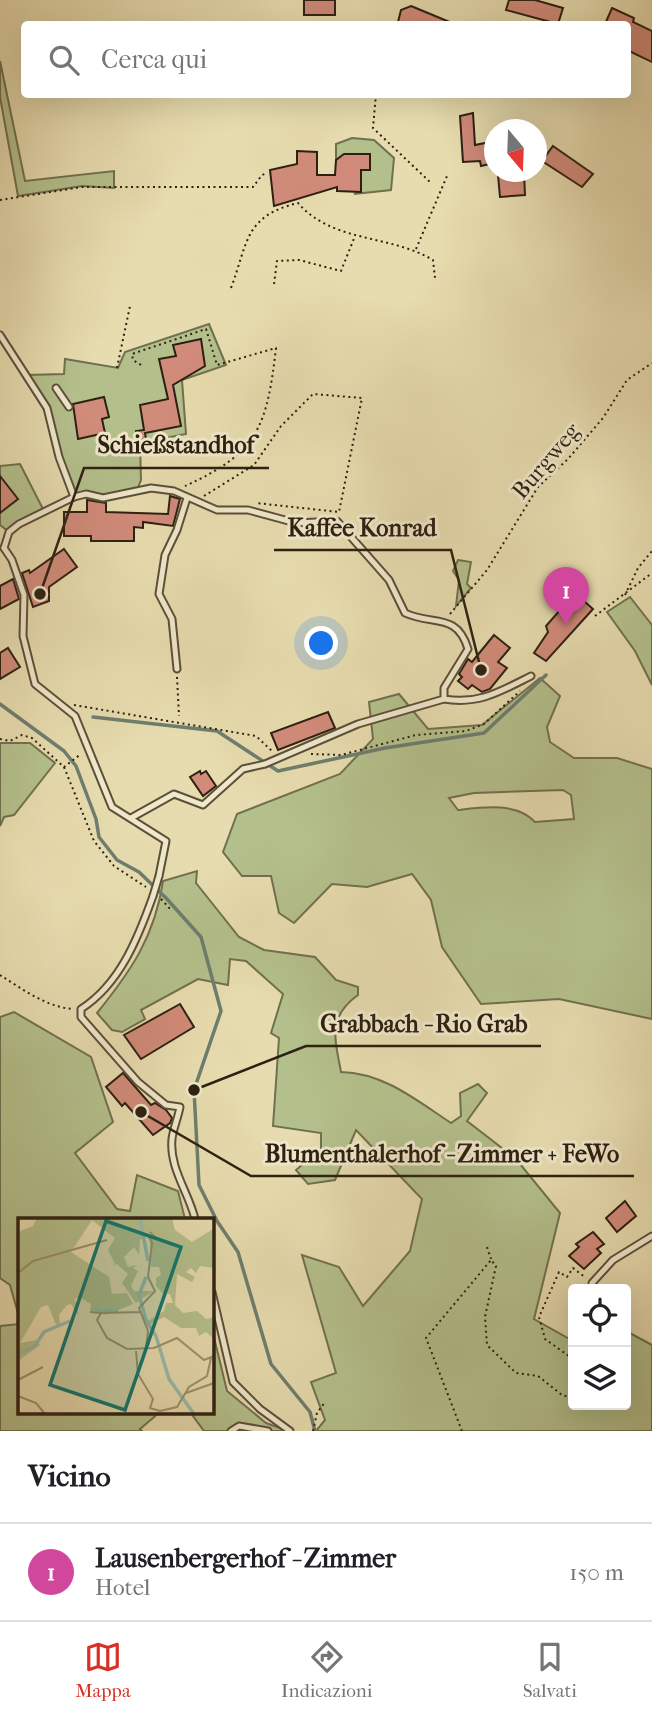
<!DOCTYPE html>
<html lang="it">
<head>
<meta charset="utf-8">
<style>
	:root { --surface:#fff; --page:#f2f2f2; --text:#202124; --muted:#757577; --line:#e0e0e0; --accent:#d93025 }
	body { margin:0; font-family:"IM FELL French Canon",serif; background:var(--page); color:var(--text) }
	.controls { position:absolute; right:21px; bottom:21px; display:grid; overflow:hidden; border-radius:7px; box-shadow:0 7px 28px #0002 }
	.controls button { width:63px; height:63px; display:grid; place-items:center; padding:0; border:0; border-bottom:2px solid var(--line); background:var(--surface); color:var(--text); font:35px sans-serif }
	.compass { position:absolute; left:484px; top:119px; width:63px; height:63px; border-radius:50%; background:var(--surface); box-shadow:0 7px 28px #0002; rotate:161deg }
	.you { position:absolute; left:322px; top:644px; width:24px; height:24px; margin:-18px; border:5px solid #fff; border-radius:50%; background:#1a73e8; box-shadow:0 0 0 10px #1a73e833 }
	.badge { display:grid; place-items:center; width:46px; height:46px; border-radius:50%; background:var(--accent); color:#fff; font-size:23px; font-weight:700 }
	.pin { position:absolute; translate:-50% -58px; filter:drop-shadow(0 2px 4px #0008) }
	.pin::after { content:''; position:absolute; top:37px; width:24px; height:21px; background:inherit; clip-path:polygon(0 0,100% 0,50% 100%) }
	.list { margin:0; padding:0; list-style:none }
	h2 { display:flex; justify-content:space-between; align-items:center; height:91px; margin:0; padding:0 28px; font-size:30px }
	h2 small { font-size:23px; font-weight:400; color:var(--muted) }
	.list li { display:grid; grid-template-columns:46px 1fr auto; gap:21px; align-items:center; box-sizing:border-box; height:98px; padding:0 28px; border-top:2px solid var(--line) }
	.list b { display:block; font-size:26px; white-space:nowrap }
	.list p { margin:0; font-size:23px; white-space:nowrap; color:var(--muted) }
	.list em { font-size:23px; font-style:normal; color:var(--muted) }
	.icon { flex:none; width:38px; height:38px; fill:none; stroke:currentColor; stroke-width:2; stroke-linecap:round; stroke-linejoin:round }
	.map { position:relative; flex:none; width:652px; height:1431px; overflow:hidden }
	.search { position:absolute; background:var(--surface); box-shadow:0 7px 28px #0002; left:21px; right:21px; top:21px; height:77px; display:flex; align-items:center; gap:18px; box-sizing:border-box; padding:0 24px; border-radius:7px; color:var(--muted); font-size:26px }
	.sheet { height:189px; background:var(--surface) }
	nav { display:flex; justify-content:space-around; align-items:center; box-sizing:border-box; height:98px; border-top:2px solid var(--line); background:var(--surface); font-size:19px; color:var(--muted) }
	nav a { display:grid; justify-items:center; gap:4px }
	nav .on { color:var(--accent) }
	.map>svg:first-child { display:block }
	.green { fill:#b4c08c; stroke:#70704f; stroke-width:2; fill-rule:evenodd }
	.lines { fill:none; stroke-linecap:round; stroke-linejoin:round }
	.stream { stroke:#6d7e6e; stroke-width:3.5 }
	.building { fill:#d18b7a; stroke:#2d2012; stroke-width:2 }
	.lane-casing { stroke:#5c4f39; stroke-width:9 }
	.path { stroke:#2d2012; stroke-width:2; stroke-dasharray:2 3.5; stroke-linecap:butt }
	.lane { stroke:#efe8cb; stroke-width:5 }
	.lane-bridge-casing { stroke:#5c4f39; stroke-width:9; stroke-linecap:butt }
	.lane-bridge { stroke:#efe8cb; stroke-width:5 }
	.labels { text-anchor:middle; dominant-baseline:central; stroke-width:6; stroke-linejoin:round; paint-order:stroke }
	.street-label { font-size:23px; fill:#2d2012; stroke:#efe8cb }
	.inset-river { fill:none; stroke:#97bcab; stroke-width:3.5 }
	.inset-road { fill:none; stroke:#9d9170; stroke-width:2 }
	.view { fill:#0f766e; fill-opacity:0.15; stroke:#0f766e; stroke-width:3.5 }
	.inset-edge { fill:none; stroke:#2d2012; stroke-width:3.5 }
	.leader { fill:none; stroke:#2d2012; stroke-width:2.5 }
	.callout-dot { fill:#2d2012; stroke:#efe8cb; stroke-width:2.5 }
	.callout-label { font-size:24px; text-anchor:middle; font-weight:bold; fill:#2d2012; stroke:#efe8cb; stroke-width:6; stroke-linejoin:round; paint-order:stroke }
</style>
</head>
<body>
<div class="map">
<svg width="652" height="1431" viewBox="0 0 652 1431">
	<rect width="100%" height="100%" fill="#e7dcaf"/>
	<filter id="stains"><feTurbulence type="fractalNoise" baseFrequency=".00286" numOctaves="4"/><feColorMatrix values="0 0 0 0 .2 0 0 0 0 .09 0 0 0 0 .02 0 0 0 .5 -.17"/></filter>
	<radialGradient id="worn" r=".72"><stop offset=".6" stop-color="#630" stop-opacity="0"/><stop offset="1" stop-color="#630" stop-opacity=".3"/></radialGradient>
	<g class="green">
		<path d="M0,61L25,181L114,171V188L82,186L18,196L0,97Z"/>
		<path d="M352,138L374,140L394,158L391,190L354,194L361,191V170H370L340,158L336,160V144Z"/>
		<path d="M209,324L226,365L182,380L186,434L140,443L141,480L137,490C112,497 96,492 74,497L47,408L27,375L64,374L65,359L118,368L125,352Z"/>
		<path d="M20,464L44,511L9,532L0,525V466Z"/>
		<path d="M458,560L471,562L467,584L471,588L456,606L459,580L453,571Z"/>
		<path d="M630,597L652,625V685L635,651L607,612Z"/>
		<path d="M540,678L560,696L547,727L550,742L574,758H617L652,769V1019L559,999L481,1004L442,947L431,900L412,874L367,887L332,884L294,923L279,913L271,876H242L223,852L237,814L340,774L373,739L369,702L399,694L428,729L482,725ZM563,790L571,795L574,819L535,822C517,802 483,807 458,810L449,798L474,793Z"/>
		<path d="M0,743H30L55,763L14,815L4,817L0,826Z"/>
		<path d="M197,871L196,883L239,937L264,950L315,957L336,980L358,987V995C327,1017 335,1039 341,1072C384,1073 416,1100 451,1123L461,1116L460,1093L478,1084L487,1093L467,1121L516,1159L560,1213L534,1319L573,1341V1405H626V1331L652,1345V1431H316L325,1420L311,1382L336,1373L302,1255L339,1267L363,1306L410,1251L422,1199L356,1130L335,1180L308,1184L296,1170L321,1149V1133L273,1126L279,1038L271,1033L283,994L246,961L230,959L228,985L198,979L141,1010L145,1019L122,1032L112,1030L97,1013C131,971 155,936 163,881Z"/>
		<path d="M14,1012L91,1057L113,1122L75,1153L117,1209L130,1211L137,1175L178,1191L185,1219H19V1317L10,1285L0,1278V1017Z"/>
		<path d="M19,1324V1412H160L140,1429L142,1431H0V1326Z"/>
		<path d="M212,1329L227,1391L266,1423L288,1431H204L190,1412H212Z"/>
	</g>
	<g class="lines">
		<g class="stream">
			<path d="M0,704L64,751L76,766L96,819L99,837L117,860L139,872L166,898L201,937L221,1011L194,1090L199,1185L217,1221L238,1252L271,1364L310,1412L315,1431"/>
			<path d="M93,717L217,731L278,771L385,748L484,733L546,675"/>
		</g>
	</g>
	<g class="building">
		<rect x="304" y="0" width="31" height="15"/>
		<path d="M509,0H535L563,8L558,24L506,10Z"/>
		<path d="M411,6L452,23V24H405L398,22L401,10Z"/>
		<path d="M612,8L634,18L633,22L652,31V62L627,50V24H605Z"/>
		<path d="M473,113L475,145L490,142L494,163L481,166L480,161L463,162L460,116Z"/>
		<path d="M553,146L593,174L582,187L542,161Z"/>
		<path d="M297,151L317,152V175H335L336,160L344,154H370V170H361V192L337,191V187L274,206L270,170L297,164Z"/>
		<path d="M524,173L525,195L500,197L498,175Z"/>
		<path d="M201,339L205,366L173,385L181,426L145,433L146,439L138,441L136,431L144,430L140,405L168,399L159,359L176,356L173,345Z"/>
		<path d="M104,397L109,417L102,419L105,433L78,439L73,404Z"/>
		<path d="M0,476L18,499L0,513Z"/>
		<path d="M170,496L180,499L173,526L143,522V528L134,527V541H91V536H64V512H87V500L106,503V512L168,514Z"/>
		<path d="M64,549L77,567L49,587V601L33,607L22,573L29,570L30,573Z"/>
		<path d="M13,579L19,599L0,609V586Z"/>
		<path d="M575,593L593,609L546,661L534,653L548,632L546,626Z"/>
		<path d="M494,635L510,648L498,662L507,668L490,689L482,692L472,685L468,689L458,681L462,677L459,674L468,659L472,662Z"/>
		<path d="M8,648L20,667L0,679V653Z"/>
		<path d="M328,712L335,728L278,750L271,733Z"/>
		<path d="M200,771L201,774L206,771L216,786L203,796L190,777Z"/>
		<path d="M180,1004L194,1027L141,1059L124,1035Z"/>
		<path d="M123,1073L151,1105L155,1103L166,1110L172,1118L170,1123L153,1135L125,1103L122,1106L106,1087Z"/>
		<path d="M625,1201L636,1216L617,1232L606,1218Z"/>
		<path d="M593,1232L604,1244L597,1249L601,1253L584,1269L569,1256L579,1247L576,1244Z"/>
	</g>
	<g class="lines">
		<defs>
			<g id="lane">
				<path d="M0,335L47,408L59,457L74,497"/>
				<path d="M56,388L69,407"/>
				<path d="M4,548L9,532L19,524L74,497L86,494L103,498L151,488L174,491L217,510H248L296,523L337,521L389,580L405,613C433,626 457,612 468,649L444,688V699C479,705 501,691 531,676"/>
				<path d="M4,548L12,560L24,595L23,636L35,684L75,716L112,807L166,841L159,876"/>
				<path d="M177,669L172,619L159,594L165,555L177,530L187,498"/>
				<path d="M131,818L174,794L203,805L243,769L265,764L358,724L444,699"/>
				<path d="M153,896C138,938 120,984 81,1009V1017L138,1082L166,1105L180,1107C178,1118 173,1129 172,1139C169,1168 189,1193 195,1219"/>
				<path d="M592,1283L613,1260L652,1236"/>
				<path d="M212,1292L233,1382L260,1409L290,1431"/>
				<path d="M231,1431L239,1426L268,1431"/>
			</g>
		</defs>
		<use href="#lane" class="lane-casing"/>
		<g class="path">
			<path d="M376,94L373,128L430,182"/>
			<path d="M0,200L82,187H253L262,175L267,173"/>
			<path d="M416,249L447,176"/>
			<path d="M274,284L277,261L299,260L341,271L355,236"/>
			<path d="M231,288C248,243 244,216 298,203C333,243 389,234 433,260L435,278"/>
			<path d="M141,365L133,360L132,354L206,329L217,365L276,348C267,425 259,453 185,486"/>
			<path d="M117,368L130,306"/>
			<path d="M204,496L254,465L281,426L313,394L362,398L339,512L256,503"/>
			<path d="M625,595L638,568L652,551"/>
			<path d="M450,614L487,570L538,487L568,459L603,418L627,380L652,363"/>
			<path d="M595,616L652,573"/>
			<path d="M177,677L179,716"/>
			<path d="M74,705L256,736L273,752"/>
			<path d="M0,739L10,741L22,735L32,738L64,767L81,754"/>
			<path d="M311,754L341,755L416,735L466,731L484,724L520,691"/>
			<path d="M64,767L94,841L114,866L146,887"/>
			<path d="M161,899L172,911"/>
			<path d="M0,975C22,989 48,1008 74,1009"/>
			<path d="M487,1247L491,1259"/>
			<path d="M573,1359L545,1339L539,1317L559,1272L567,1277L573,1268L586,1278"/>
			<path d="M313,1431L317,1413L325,1402"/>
			<path d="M462,1431L426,1338L491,1260L496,1266L485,1317L487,1345L516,1373L538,1376L562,1395L573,1398"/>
		</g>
		<use href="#lane" class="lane"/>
		<defs>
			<path id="lane-bridge" d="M153,896L159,876"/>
		</defs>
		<use href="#lane-bridge" class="lane-bridge-casing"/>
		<use href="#lane-bridge" class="lane-bridge"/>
	</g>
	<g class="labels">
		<g class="street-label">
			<text transform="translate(546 461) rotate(-50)">Burgweg</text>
		</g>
	</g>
	<g transform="translate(18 1218)">
		<rect width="196" height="196" fill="#e7dcaf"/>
		<path d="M19,0H154L157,12L174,24L195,11L196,50L182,48L178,55L173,50L168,54L177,59L174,64L159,56L157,87L165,95L179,93L188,101L196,99V121L188,114L181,118L178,110H163L146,99L132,106L130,103L146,93L148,85H155L152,76H145L138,68V60L143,57L141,49H133L132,19L128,16L122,22L121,37L116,29L106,39L110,49L119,47L115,50L120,53L113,68L116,73H135L118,85L104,65L110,56L99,46L94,48L97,46L90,32L97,20L74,2L53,34L91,59L94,76L109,75L115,86L88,97L80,91L72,94L73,86L62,79L57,81L61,98L53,86L49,87L41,97L42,106L38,107L30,87L23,89L2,125L19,122L22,127L0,143V14L15,8Z" fill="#b4c08c"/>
		<path class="inset-river" d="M122,0L130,43M128,59L121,77L128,102L138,118L151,161L176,196M75,92L100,93M0,136L16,129L26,114L52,103"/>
		<path class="inset-road" d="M0,55L15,43L89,22M72,94L83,95L79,102L89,120L109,131L136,130L159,120L186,142L196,138M83,95L123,94M128,130L130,113L121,90L137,73L130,59L134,25L130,17L137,19L132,14M118,133L120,156L135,181L132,190L142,193L159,189L171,169L189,158L193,140M0,162L25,149M168,175L196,165M0,178L18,185L27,196"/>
		<path class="view" d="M88,3L163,29L107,192L32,167Z"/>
		<rect width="196" height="196" class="inset-edge"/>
	</g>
	<path class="leader" d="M40 594L84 468H269M481 670L451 550H274M194 1090L306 1046H541M141 1112L251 1176H634"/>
	<g class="callout-dot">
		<circle cx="40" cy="594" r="7"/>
		<circle cx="481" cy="670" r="7"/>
		<circle cx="194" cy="1090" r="7"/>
		<circle cx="141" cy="1112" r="7"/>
	</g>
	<g class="callout-label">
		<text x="176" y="453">Schießstandhof</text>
		<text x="362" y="536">Kaffee Konrad</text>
		<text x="424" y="1032">Grabbach - Rio Grab</text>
		<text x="442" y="1162">Blumenthalerhof - Zimmer + FeWo</text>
	</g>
	<rect width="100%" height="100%" filter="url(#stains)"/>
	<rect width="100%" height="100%" fill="url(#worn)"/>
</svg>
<div class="controls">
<button><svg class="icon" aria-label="locate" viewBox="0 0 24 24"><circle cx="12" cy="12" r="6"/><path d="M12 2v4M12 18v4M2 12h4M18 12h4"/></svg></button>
<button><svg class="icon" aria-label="layers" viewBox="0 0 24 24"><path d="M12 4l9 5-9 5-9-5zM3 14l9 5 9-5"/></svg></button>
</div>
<svg class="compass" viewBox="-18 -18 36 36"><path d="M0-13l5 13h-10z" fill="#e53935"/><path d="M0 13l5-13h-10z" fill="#757577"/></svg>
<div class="you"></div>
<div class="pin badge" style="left:566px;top:625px;background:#d1479c">1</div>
<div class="search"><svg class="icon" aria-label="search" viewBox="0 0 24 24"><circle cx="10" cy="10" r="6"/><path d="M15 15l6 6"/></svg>Cerca qui</div>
</div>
<section class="sheet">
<h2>Vicino<small></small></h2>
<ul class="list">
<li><span class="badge" style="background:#d1479c">1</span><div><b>Lausenbergerhof - Zimmer</b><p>Hotel</p></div><em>150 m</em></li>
</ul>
</section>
<nav>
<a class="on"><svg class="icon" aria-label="map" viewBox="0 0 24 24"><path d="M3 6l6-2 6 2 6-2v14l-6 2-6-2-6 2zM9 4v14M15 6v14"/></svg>Mappa</a>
<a><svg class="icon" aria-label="directions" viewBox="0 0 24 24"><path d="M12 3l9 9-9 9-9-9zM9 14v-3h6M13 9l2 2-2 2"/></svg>Indicazioni</a>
<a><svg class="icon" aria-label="saved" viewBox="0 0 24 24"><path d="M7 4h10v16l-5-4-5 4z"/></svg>Salvati</a>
</nav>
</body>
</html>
